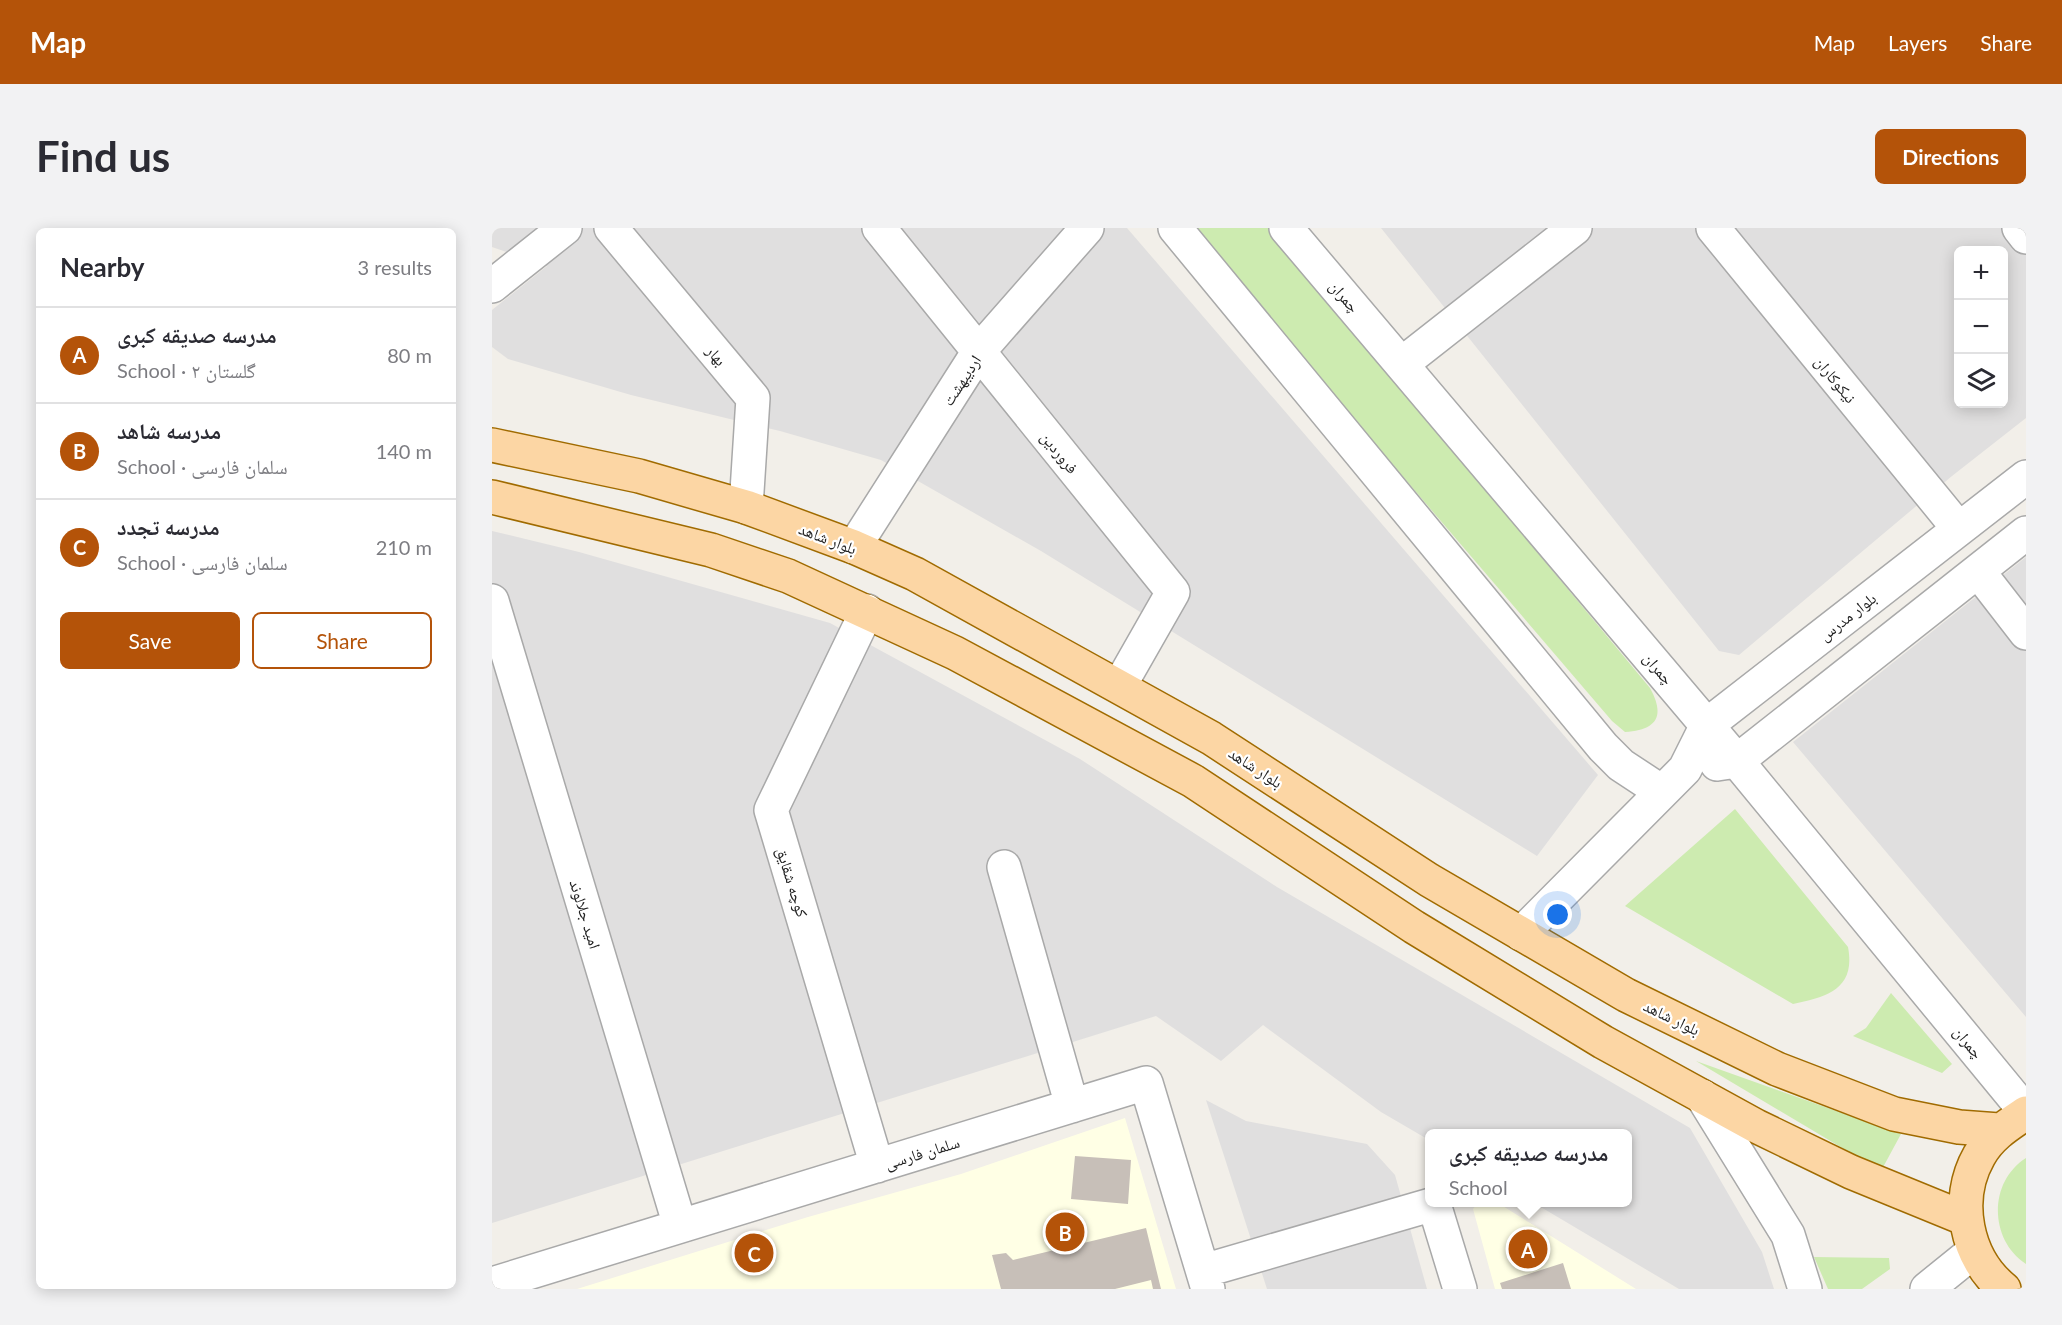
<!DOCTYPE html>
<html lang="en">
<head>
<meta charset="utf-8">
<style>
	body { margin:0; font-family:Lato,"Noto Naskh Arabic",sans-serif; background:#f2f2f3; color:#2b2b33 }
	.controls { position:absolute; right:18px; top:18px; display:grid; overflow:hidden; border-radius:9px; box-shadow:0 3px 15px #0003 }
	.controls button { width:54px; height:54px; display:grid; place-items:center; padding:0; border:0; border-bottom:2px solid #e1e1e2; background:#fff; color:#2b2b33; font:30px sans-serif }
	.you { position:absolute; left:1066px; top:687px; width:21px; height:21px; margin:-15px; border:4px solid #fff; border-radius:50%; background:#1a73e8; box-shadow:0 0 0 9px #1a73e833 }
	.badge { display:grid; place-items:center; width:39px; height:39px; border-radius:50%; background:#b45309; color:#fff; font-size:20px; font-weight:700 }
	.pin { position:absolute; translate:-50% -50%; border:3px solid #fff; box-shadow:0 2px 6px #0006 }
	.popup { position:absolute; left:933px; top:901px; width:207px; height:78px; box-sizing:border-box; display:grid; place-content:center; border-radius:9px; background:#fff; filter:drop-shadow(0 2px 4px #0005); font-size:20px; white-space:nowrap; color:#7c7c81 }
	.popup b { font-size:22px; color:#2b2b33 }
	.popup::after { content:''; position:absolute; left:50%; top:100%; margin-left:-12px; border:12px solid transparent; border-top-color:#fff }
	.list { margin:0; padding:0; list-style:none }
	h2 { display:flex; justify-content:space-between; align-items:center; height:78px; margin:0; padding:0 24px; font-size:26px }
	h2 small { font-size:20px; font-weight:400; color:#7c7c81 }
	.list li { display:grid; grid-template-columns:39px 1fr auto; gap:18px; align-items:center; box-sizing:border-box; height:96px; padding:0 24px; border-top:2px solid #e1e1e2 }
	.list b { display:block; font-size:22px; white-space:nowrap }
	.list p { margin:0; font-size:20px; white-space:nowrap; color:#7c7c81 }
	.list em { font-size:20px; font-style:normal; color:#7c7c81 }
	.actions { display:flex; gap:12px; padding:18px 24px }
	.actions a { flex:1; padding:14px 0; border:2px solid #b45309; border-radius:9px; text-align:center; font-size:21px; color:#b45309 }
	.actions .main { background:#b45309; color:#fff }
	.icon { flex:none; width:33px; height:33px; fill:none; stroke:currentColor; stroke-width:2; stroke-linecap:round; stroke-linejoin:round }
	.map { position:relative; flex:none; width:1534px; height:1061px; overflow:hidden; border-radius:9px }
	header { display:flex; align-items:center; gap:36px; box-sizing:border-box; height:84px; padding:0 30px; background:#b45309; color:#fff }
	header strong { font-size:28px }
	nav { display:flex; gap:33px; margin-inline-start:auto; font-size:21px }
	.intro { display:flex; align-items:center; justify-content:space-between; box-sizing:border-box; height:144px; padding:0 36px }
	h1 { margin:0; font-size:42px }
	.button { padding:15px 27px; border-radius:9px; background:#b45309; color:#fff; font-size:21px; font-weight:700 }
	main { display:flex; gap:36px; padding:0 36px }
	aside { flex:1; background:#fff; border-radius:9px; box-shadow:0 3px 15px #0003 }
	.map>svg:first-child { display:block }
	.residential { fill:#e0dfdf; fill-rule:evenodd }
	.education { fill:#ffffe5 }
	.grass { fill:#cdebb0 }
	.building { fill:#c7bfb8 }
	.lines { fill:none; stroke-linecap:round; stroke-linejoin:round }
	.minor-casing { stroke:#a9a9a9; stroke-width:36 }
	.major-casing { stroke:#a06b00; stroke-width:36 }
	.minor { stroke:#fff; stroke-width:33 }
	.major { stroke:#fcd6a4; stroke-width:33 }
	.labels { text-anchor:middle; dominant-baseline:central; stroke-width:4.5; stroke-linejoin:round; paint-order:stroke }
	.street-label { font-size:16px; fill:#222; stroke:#fff }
</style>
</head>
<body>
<header>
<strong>Map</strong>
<nav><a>Map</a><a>Layers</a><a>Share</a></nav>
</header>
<div class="intro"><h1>Find us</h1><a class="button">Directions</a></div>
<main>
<aside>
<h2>Nearby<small>3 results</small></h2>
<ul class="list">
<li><span class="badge">A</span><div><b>مدرسه صدیقه کبری</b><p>School · گلستان ۲</p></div><em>80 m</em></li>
<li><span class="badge">B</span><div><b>مدرسه شاهد</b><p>School · سلمان فارسی</p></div><em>140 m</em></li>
<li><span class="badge">C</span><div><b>مدرسه تجدد</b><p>School · سلمان فارسی</p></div><em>210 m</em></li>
</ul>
<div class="actions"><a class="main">Save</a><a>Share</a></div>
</aside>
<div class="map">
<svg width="1534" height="1061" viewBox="0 0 1534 1061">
	<rect width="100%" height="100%" fill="#f2efe9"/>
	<path class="residential" d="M0,0H635L1106,547L1045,628L549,323L389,232L288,203L139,167L16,131L0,119V82L55,38L0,19Z
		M889,0H1534V190L1460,248L1247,427L1227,423ZM1466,22H1512V176H1466Z
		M0,303L87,324L338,395L588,531L785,659L1198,900L1270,1024L1282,1061H1187L1042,975L1135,974V906H937V912L889,884L771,797L729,833L664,788L0,995Z
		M1534,329V789L1301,514Z
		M714,872L754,893L875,916L903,947L935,1061H775Z"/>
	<path class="education" d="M633,890L684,1061H85L316,989L469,946Z
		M986,975H1006L1144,1061H1003L981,981Z"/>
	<path class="grass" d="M698,0H776L1158,460C1174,489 1164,502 1133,504L1120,493Z
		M1243,581L1356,719C1364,761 1335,769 1301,776L1133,678Z
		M1399,765L1460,836L1450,845L1361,808L1374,800Z
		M1204,833L1409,906L1389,943Z
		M1534,930V1036C1497,1012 1496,954 1534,930Z
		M1322,1029L1397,1030L1398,1041L1370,1061H1336Z"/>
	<path class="building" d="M583,928L639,932L636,976L579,971Z
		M654,1000L669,1061H661L659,1052L623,1061H509L500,1027L514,1025L521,1032Z
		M1071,1035L1079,1061H1010L1008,1055Z"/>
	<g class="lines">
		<defs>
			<path id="minor" d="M119,0L261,170L254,279
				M387,0L681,364L628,457
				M683,0L1111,519L1129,537L1170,564
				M794,0L1245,533L1534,884
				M1221,0L1467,301
				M1527,0L1534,9
				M0,58L73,0
				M911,135L1083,0
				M362,319L487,123L595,0
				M1486,343L1534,405
				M0,373L188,998
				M375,383L279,582L385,938
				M1225,536L1245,533L1534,305
				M512,639L580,878
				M1029,706L1193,541L1215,497L1534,249
				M1210,868L1296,1007L1313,1061
				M711,1043L942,976L968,1061
				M0,1056L654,855L716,1061
				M1435,1061L1482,1023"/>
			<path id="major" d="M0,217L147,248L254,279L362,319L423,346L719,510L937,652L1134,767L1285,841L1402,886L1467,899L1507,902
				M0,269L219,322L296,348L463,425L701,553L922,699L1111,814L1264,898L1359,944L1474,991
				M1512,1061C1474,1030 1462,972 1487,928C1498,908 1516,897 1534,885"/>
		</defs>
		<use href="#minor" class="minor-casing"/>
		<use href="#major" class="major-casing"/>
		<use href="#minor" class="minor"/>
		<use href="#major" class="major"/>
	</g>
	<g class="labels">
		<g class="street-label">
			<text transform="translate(853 68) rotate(49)">چمران</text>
			<text transform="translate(225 127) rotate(50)">بهار</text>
			<text transform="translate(1344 151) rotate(51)">نیکوکاران</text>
			<text transform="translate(469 152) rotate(-57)">اردیبهشت</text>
			<text transform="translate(568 224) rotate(51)">فروردین</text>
			<text transform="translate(336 310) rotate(21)">بلوار شاهد</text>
			<text transform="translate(1355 388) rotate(-38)">بلوار مدرس</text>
			<text transform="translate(1167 440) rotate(50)">چمران</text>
			<text transform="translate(764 539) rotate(33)">بلوار شاهد</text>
			<text transform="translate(301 654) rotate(73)">کوچه شقایق</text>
			<text transform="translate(94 686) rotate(73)">امید جلالوند</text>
			<text transform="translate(1180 789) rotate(26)">بلوار شاهد</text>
			<text transform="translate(1477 814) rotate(51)">چمران</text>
			<text transform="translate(430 924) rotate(-17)">سلمان فارسی</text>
		</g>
	</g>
</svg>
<div class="controls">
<button>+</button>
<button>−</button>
<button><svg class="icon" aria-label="layers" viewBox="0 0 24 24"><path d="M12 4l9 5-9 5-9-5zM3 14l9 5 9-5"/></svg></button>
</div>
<div class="you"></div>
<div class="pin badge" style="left:1036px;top:1021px">A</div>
<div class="popup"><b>مدرسه صدیقه کبری</b>School</div>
<div class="pin badge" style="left:573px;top:1004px">B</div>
<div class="pin badge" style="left:262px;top:1025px">C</div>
</div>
</main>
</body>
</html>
